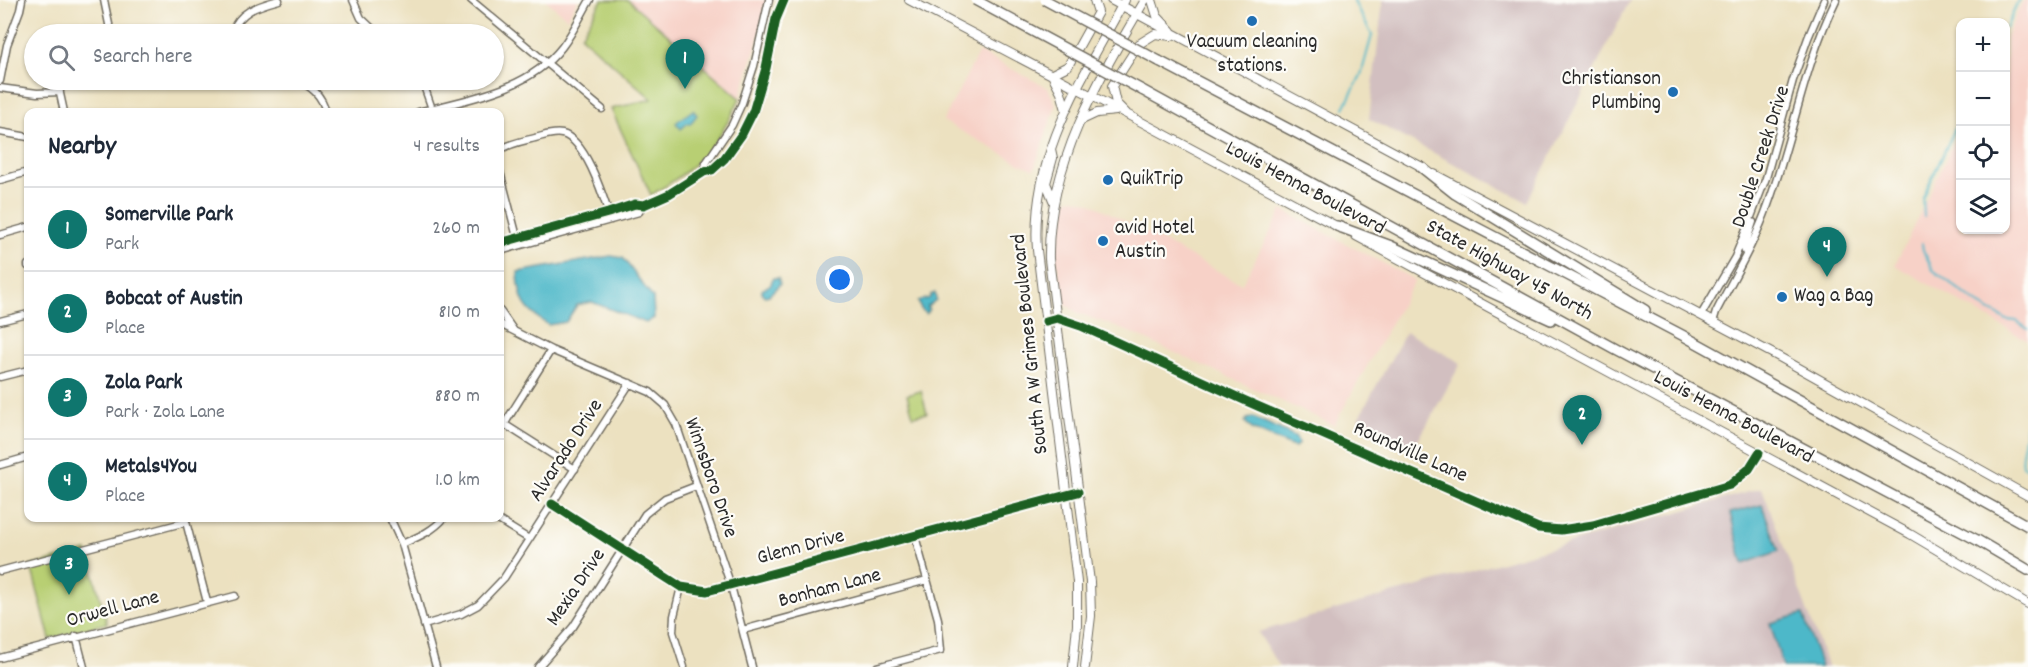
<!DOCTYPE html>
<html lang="en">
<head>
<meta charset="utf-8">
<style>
	body { margin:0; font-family:Dekko,sans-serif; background:#f6f6f7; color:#1f2937 }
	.controls { position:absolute; right:18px; top:18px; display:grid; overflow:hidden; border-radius:12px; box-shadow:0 2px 4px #0004 }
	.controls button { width:54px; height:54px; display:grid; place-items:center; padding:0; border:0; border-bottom:2px solid #e0e1e3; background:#fff; color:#1f2937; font:30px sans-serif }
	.you { position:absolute; left:840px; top:280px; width:21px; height:21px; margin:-15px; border:4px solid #fff; border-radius:50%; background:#1a73e8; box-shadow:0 0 0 9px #1a73e833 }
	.badge { display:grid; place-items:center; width:39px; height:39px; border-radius:50%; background:#0f766e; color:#fff; font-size:20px; font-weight:700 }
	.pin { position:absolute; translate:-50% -50px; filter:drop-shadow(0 2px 3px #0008) }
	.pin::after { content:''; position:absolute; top:32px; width:21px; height:18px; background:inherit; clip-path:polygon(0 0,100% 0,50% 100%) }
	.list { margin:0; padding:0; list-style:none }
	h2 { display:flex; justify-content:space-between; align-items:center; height:78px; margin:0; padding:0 24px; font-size:26px }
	h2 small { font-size:20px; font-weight:400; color:#747a83 }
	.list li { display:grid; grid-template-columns:39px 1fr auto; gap:18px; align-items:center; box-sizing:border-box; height:84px; padding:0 24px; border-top:2px solid #e0e1e3 }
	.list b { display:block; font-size:22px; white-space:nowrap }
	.list p { margin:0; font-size:20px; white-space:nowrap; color:#747a83 }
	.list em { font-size:20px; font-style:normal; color:#747a83 }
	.icon { flex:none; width:33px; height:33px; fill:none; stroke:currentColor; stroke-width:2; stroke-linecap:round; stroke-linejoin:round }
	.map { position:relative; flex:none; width:2028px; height:667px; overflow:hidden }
	.search { position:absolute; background:#fff; box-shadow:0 2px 4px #0004; left:24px; top:24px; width:480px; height:66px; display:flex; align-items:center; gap:15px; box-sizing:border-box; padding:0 21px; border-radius:33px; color:#747a83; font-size:22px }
	.panel { position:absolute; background:#fff; box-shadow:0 2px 4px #0004; left:24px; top:108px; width:480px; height:414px; border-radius:12px }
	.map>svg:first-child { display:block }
	.built { fill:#f7d1c7 }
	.industrial { fill:#d2bfc0 }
	.green { fill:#b8cf73; stroke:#727d4f; stroke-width:1.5 }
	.water { fill:#4db8c9; stroke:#3c727a; stroke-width:1.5 }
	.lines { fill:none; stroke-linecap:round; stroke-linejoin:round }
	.stream { stroke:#4db8c9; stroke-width:2 }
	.minor-casing { stroke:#6f6b5f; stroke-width:9 }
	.major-casing { stroke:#6f6b5f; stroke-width:10 }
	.highway-casing { stroke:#6f6b5f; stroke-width:12 }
	.minor { stroke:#fff; stroke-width:6 }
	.major { stroke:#fff; stroke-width:8 }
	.highway { stroke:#fff; stroke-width:9 }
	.highway-bridge-casing { stroke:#6f6b5f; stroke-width:12; stroke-linecap:butt }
	.highway-bridge { stroke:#fff; stroke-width:9 }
	.cycleway-casing { stroke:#fdfcf7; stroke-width:13 }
	.cycleway { stroke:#1b5e20; stroke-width:9 }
	.poi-dot { fill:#1f6fb2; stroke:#fdfcf7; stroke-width:2 }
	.labels { text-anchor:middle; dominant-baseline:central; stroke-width:4.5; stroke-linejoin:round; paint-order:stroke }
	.poi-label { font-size:21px; fill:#2b2b2b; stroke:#fdfcf7; text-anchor:start }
	.street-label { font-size:21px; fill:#2b2b2b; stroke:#fdfcf7 }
</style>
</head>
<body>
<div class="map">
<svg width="2028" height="667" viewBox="0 0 2028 667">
	<rect width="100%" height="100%" fill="#fdfcf7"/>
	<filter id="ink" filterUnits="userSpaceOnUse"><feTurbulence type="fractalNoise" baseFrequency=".0167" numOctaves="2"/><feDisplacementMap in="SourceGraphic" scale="12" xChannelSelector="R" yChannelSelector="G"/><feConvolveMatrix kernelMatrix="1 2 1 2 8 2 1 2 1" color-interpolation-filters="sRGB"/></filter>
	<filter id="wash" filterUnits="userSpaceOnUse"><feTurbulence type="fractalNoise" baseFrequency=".008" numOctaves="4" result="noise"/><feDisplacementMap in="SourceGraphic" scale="24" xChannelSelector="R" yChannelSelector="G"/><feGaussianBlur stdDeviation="1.35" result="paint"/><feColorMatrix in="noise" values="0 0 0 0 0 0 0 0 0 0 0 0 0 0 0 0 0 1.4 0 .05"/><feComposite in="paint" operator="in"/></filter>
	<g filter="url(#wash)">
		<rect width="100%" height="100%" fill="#ece1c0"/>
		<path class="built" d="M546,0H578L567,18Z
			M628,0H770L740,98L717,80Z
			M2023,0H2028V341L1895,265L1960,130V230H2006V37Z
			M979,52L1048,88L1056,105L1034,169L1021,164L943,121Z
			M1075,198L1093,204L1242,284L1282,210L1415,280L1334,425L1127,331L1078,313L1063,303L1055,251L1065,200Z"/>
		<path class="industrial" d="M1383,0H1630L1527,202L1369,119Z
			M1406,332L1461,363L1413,450L1358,419Z
			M1762,488L1828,667H1279L1258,632Z"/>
		<path class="green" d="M602,0H628L740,98C718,146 696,169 651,195L611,109L652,99L581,36Z
			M921,391L927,413L913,416L907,395Z
			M87,551L107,623L50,639L31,566Z"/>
		<path class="water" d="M693,110L697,115L690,124L688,123L681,129L676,123L678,121Z
			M611,256L623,258L653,298L654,318L646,323L592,302L577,305L566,322L548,325C524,309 519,301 518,272Z
			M773,278H778L780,284L769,295L765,296L762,294V290L771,284Z
			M935,293L936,300L927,307L929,310L926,314L921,309L918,301L930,298V295Z
			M1253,417L1295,436L1299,443L1295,447L1291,446L1252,429L1245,422L1247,419Z
			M1762,505L1779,551L1743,564L1730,513Z
			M1803,614L1821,667H1783L1770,623Z"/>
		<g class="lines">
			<path class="stream" d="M2006,28L2019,0
				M1344,108L1361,75L1372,35L1353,0
				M1924,217L1923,198L1960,118
				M1922,244L1923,250L1933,270L1977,303L2007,320L2016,321L2028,329
				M2028,421L2022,454L2023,465L2028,468"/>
		</g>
	</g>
	<g filter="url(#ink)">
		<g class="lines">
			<defs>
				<path id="minor" d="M104,0L111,34
					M353,0L361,18L378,34
					M471,0L602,109
					M231,34C239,11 257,6 279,0
					M57,80L64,112
					M295,80C311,85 322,96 326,112
					M422,80L432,109
					M0,81L7,45L20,10L22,0
					M0,88L37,93L60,92
					M418,112C468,99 528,91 562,47C573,33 581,15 590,0
					M0,132L28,137
					M500,150C510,143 523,141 535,138C544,136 553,132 562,134C586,139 604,199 611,220
					M500,172L518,241
					M704,172L706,163L732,125L742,103L754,66L769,0
					M0,180L28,172
					M0,235L28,227
					M500,243L608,213L635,204L644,205L669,194L704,172L712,170L724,159L742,134L753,112L766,68L776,19L784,0
					M500,251L639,212L644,205
					M1746,254L1744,249L1753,222
					M28,265V266
					M500,311L514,331
					M1701,315L1735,257L1746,230L1766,178L1793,80L1808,38L1824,0
					M0,321L28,314
					M1046,321L1057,318L1081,326L1246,401L1538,528L1561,530L1593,525L1730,485L1749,469L1759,453
					M1713,322L1716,312C1734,277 1755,242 1768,205C1793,137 1804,65 1836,0
					M500,324L551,350L650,392L665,405L676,424L731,586L752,667
					M0,377L28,370
					M504,424L575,469
					M500,431L551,350
					M0,465L28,457
					M552,504L681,587L707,591L1078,492
					M185,518L207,602
					M390,518L402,544L436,667
					M495,518L529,539
					M402,544C418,537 433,531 444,518
					M0,571L186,522
					M681,587L674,616L673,632L684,667
					M424,625L461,614L478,605L504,578L630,383
					M743,630L927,580
					M76,636L84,667
					M0,658L235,596
					M538,667L573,627L645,514L665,498L696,486
					M877,667L941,650L938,619L915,536"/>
				<path id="major" d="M909,0C1053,75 1197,151 1340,228
					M1111,0L1424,168
					M1152,0L1157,16L1171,31
					M1052,74L1068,66L1098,12L1094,0
					M1052,75L1061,92L1066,110
					M1126,113L1116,103L1112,86L1139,44L1155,34L1171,36
					M1082,120L1097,113L1116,111
					M1051,149L1053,158L1046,183L1053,200
					M1434,174L1781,358L2028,496
					M1356,236L1910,534L2028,604
					M1073,667L1077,625V582L1037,250C1030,156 1082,79 1125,0
					M1085,667L1091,616L1090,582L1049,259C1047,166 1099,78 1145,0"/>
				<path id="highway" d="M1159,61L1682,335L2028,526
					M1142,90L1615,349L1977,540L2028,570
					M1421,167L1455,194L1645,310
					M1337,226L1391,246L1551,320"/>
			</defs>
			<use href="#minor" class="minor-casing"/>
			<use href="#major" class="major-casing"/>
			<use href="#highway" class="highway-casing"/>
			<use href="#minor" class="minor"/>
			<use href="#major" class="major"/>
			<use href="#highway" class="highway"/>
			<defs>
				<path id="highway-bridge" d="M975,0L1142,90
					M1045,0L1159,61"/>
			</defs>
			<use href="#highway-bridge" class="highway-bridge-casing"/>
			<use href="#highway-bridge" class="highway-bridge"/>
			<defs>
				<path id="cycleway" d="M500,243L608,213L635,204L644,205L669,194L704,172L712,170L724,159L742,134L753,112L766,68L776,19L784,0
					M1046,321L1057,318L1081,326L1246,401L1538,528L1561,530L1593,525L1730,485L1749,469L1759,453
					M552,504L681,587L707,591L1078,492"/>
			</defs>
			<use href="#cycleway" class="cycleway-casing"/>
			<use href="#cycleway" class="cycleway"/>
		</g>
	</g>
	<g class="poi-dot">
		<circle cx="1252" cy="21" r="6"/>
		<circle cx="1673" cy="92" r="6"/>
		<circle cx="1108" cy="180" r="6"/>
		<circle cx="1103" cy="241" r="6"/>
		<circle cx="1782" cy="297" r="6"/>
	</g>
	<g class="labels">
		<g class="poi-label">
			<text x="1252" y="43" text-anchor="middle">Vacuum cleaning<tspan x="1252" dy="24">stations.</tspan></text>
			<text x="1661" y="80" text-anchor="end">Christianson<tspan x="1661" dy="24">Plumbing</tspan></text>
			<text x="1120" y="180">QuikTrip</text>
			<text x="1115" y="229">avid Hotel<tspan x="1115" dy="24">Austin</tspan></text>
			<text x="1794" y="297">Wag a Bag</text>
		</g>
		<g class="street-label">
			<text transform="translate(1762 157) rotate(-72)">Double Creek Drive</text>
			<text transform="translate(1305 189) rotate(28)">Louis Henna Boulevard</text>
			<text transform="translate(1509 271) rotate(29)">State Highway 45 North</text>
			<text transform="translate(1031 344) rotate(-96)">South A W Grimes Boulevard</text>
			<text transform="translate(1733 418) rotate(28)">Louis Henna Boulevard</text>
			<text transform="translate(567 451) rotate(-57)">Alvarado Drive</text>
			<text transform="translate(1410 453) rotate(24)">Roundville Lane</text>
			<text transform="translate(710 478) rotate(71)">Winnsboro Drive</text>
			<text transform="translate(801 548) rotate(-15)">Glenn Drive</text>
			<text transform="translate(577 588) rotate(-56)">Mexia Drive</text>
			<text transform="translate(830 589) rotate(-15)">Bonham Lane</text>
			<text transform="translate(113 610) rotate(-15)">Orwell Lane</text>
		</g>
	</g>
</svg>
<div class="controls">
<button>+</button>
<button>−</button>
<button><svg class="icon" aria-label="locate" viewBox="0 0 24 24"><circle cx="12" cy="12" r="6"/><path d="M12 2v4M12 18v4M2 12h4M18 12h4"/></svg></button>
<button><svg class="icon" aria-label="layers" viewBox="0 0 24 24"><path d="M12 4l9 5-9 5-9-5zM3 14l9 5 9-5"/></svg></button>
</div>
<div class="you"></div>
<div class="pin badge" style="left:685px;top:89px">1</div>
<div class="pin badge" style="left:1582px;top:445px">2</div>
<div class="pin badge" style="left:69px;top:595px">3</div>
<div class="pin badge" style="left:1827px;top:277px">4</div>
<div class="search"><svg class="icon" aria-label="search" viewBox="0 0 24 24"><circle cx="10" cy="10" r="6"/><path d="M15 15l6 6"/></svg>Search here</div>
<section class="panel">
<h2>Nearby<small>4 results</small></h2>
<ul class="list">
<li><span class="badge">1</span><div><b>Somerville Park</b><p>Park</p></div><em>260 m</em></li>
<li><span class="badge">2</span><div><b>Bobcat of Austin</b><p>Place</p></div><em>810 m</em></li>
<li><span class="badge">3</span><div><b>Zola Park</b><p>Park · Zola Lane</p></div><em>880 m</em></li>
<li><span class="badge">4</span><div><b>Metals4You</b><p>Place</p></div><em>1.0 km</em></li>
</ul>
</section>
</div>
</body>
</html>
